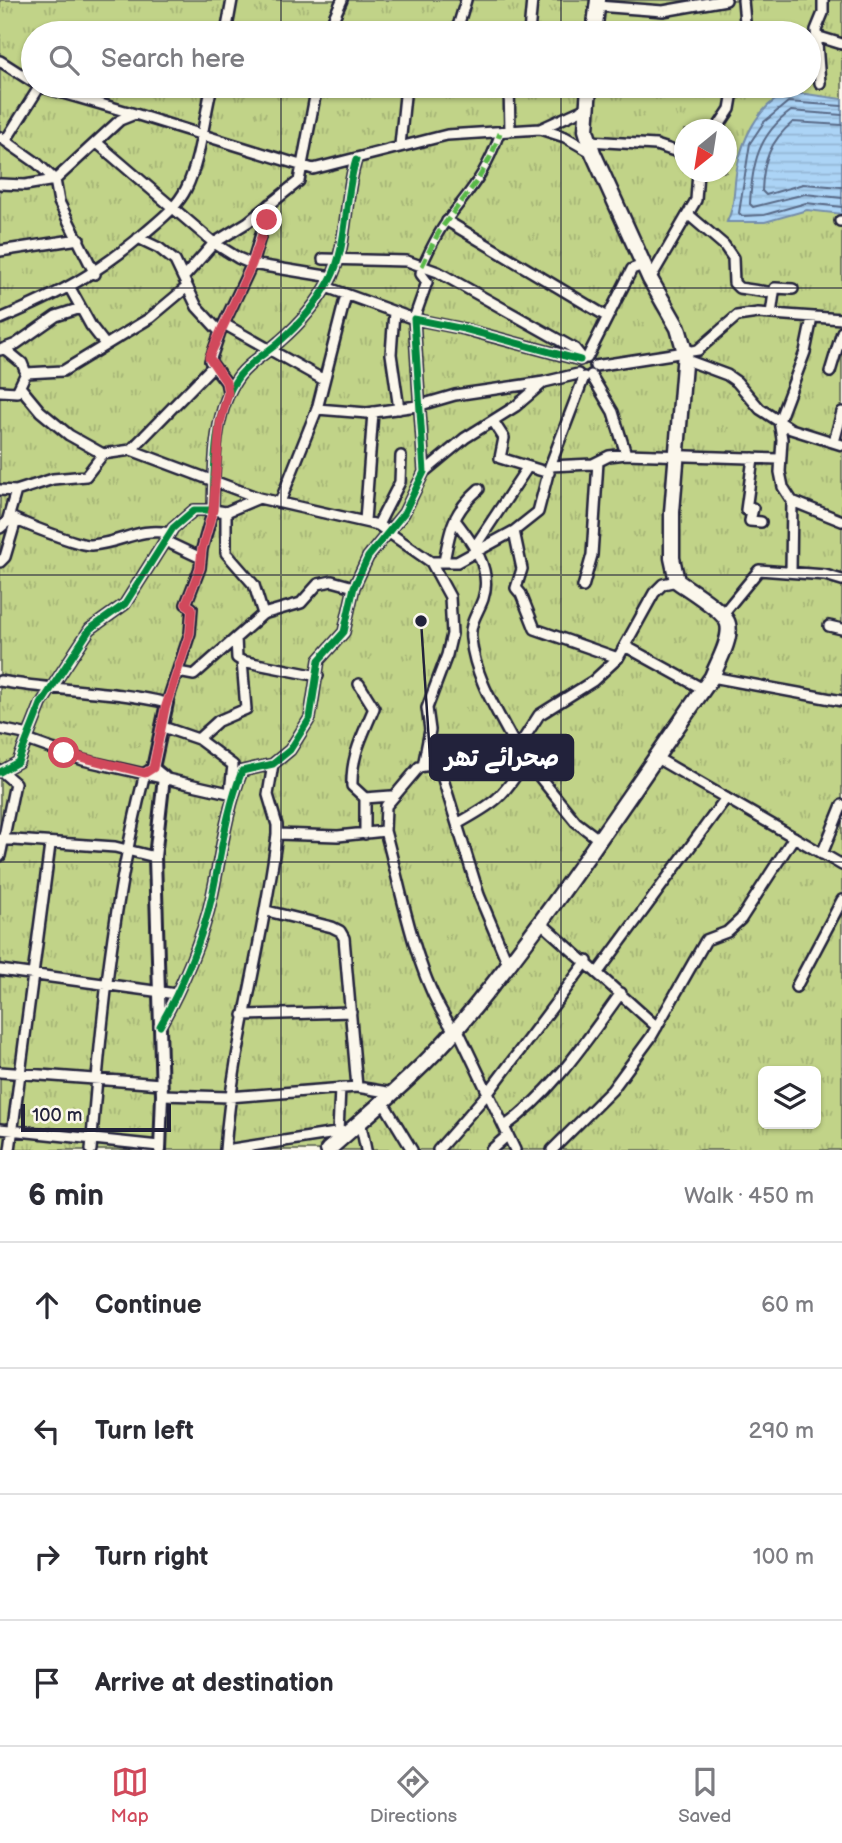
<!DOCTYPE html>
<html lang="en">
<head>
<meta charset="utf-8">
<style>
	body { margin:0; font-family:"Balsamiq Sans","Playpen Sans Arabic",sans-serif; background:#f2f2f3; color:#2b2b33 }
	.controls { position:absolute; right:21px; bottom:21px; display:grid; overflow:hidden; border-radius:10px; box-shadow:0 2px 5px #0004 }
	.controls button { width:63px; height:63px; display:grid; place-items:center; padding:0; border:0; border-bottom:2px solid #e1e1e2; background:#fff; color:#2b2b33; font:35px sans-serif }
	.compass { position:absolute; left:674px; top:119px; width:63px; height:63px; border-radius:50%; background:#fff; box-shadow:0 2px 5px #0004; rotate:210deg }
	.scale { position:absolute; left:21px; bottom:18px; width:150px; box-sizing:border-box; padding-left:7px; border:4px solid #22223b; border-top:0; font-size:19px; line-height:24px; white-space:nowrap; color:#22223b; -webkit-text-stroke:5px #fbf7ec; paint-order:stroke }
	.stop { position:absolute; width:21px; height:21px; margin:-16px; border:5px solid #d1495b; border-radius:50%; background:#fff }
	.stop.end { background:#d1495b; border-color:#fff; box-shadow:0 2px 7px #0008 }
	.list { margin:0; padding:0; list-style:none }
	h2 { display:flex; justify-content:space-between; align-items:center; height:91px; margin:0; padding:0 28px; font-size:30px }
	h2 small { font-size:23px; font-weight:400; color:#7c7c81 }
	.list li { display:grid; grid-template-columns:46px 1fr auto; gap:21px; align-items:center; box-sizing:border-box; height:126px; padding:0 28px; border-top:2px solid #e1e1e2 }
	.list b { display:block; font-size:26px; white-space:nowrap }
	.list em { font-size:23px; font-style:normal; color:#7c7c81 }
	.icon { flex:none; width:38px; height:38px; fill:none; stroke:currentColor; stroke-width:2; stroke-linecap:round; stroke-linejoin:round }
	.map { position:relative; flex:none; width:842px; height:1150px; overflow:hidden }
	.search { position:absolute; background:#fff; box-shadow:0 2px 5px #0004; left:21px; right:21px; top:21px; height:77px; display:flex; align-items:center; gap:18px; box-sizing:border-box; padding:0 24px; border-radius:38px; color:#7c7c81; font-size:26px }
	.sheet { height:595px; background:#fff }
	nav { display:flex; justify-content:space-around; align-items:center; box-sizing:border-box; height:98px; border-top:2px solid #e1e1e2; background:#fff; font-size:19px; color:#7c7c81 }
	nav a { display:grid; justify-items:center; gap:4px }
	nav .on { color:#d1495b }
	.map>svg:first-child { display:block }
	.grass { fill:url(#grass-tufts); stroke:#727a62; stroke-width:2; fill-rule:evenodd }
	.water { fill:url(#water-rules); stroke:#758dab; stroke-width:2 }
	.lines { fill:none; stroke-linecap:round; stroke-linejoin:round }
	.shore { stroke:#596986; stroke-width:2 }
	.pedestrian-casing { stroke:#22223b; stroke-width:12 }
	.minor-casing { stroke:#22223b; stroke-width:14 }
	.tertiary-casing { stroke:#22223b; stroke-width:16 }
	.primary-casing { stroke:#22223b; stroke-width:19 }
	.pedestrian { stroke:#fbf7ec; stroke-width:7 }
	.minor { stroke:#fbf7ec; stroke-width:9 }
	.tertiary { stroke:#fbf7ec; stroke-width:10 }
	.primary { stroke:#fbf7ec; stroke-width:14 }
	.quiet { stroke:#58b947; stroke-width:5; stroke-dasharray:10 5; stroke-linecap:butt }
	.cycleway-casing { stroke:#fbf7ec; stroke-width:11 }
	.cycleway { stroke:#00873e; stroke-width:7 }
	.route { stroke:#d1495b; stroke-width:9 }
	.grid { fill:none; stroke:#22223b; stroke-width:2; stroke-opacity:0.55 }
	.leader { fill:none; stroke:#22223b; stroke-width:2.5 }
	.callout-dot { fill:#22223b; stroke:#fbf7ec; stroke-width:2.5 }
	.callout { fill:#22223b; stroke:#22223b; stroke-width:2.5 }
	.callout-label { font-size:24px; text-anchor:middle; font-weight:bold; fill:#fff }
</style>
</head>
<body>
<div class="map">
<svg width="842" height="1150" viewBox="0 0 842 1150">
	<defs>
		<pattern id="grass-tufts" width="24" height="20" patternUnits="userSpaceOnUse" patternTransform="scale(1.75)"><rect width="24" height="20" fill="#c1d388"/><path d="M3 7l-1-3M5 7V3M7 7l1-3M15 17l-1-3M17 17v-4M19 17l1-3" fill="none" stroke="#a6b576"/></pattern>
		<pattern id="water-rules" width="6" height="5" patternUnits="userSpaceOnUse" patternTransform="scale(1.75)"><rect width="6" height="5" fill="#acd4f6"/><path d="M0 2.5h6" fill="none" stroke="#94b6d4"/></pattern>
	</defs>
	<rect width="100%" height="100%" fill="#fbf7ec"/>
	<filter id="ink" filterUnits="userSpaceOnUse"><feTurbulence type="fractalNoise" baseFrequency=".0143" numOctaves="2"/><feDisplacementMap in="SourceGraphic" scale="14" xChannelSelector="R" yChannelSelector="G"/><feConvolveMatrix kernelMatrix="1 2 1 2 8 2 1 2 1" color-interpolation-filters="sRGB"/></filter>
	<g filter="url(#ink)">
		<path class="grass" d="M0,0H842V1150H0ZM33,33H809V86H33ZM684,130H726V172H684ZM763,1071H816V1124H763Z"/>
		<path class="water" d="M806,94L842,99V214L807,210L765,222H727C736,203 733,188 737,168C742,141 757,107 784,95C789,93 800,94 806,94Z"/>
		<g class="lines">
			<path class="shore" d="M842,106L788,102L764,122L750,143L739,213L742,216L764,215L806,203L842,207
				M842,115L791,111C758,135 752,164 750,204L753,207L805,194L842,198
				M842,125L793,122C770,141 763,161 762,191L766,195L803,184L842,187"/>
			<defs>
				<path id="pedestrian" d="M422,266C429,252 436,235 446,222C472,187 484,177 500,133"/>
				<path id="minor" d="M743,0L746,33
					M597,6L663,11L726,0
					M226,33L232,0
					M327,33L342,0
					M456,33L466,0
					M529,33L532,0
					M816,36L842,44
					M0,61L33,82
					M820,83L816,30L823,13V0
					M39,86L135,114
					M509,86L510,131
					M540,129L565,137L593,153
					M716,130L730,109L734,86
					M0,137L37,163L55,180L59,202L95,274
					M6,140L40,86
					M589,141L656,145L684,154
					M96,142L214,243L238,258L252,264L332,277
					M400,145L406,86
					M0,184L25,185L55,180L120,120L135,114L313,169L447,135L540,129L586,108
					M689,215L724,245L733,258L734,283L739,288L774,293L775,288L793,289
					M447,221L606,316
					M840,221H842
					M138,238L159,248L175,261L197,307L220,332L210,361L226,382L228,392
					M0,251L79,239
					M323,259L407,261L438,272L575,349L583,359
					M184,277L214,243L248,222L299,181L317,86
					M650,279L696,200L698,172
					M326,287L414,319L427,282L421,274L422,266
					M70,288L91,326L105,344
					M394,312L391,354L399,409
					M771,314L774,293
					M812,318L805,352L779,421L782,439L780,472L783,487L792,501L842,521
					M0,319C59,294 97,274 146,232C161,219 177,207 186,189C200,161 204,118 212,86
					M224,324L324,380
					M220,332L252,264L270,204
					M0,350L16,344L56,316L81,308
					M587,358L632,269L643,265
					M684,359L727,375L737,382L760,409L791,429L842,445
					M595,366L698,350L737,316L758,313L842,319
					M830,372L842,332
					M26,373L63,371L150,318L187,287
					M591,375L613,412L626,454
					M21,388L40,411L69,435L103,454L131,450L259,498L378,525L431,562L450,597L452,634L447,655L427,708L430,730L423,766
					M0,391L17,392L26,373L22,363L5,349
					M317,409L367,413L417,406L455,395L544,382
					M493,421L504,438L500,458L549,473
					M834,442L842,412
					M131,450L213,366
					M753,458L746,510L753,508L750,521L761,522
					M550,466L593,464L609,456L626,454L779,459
					M424,472L465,438L516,406L544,382L578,374
					M0,490L16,491
					M280,502L317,409L346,295
					M226,512V553L254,585L263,614
					M9,516C21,523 80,546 91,545C122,543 138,527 170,533
					M365,521L373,412
					M378,525L400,482L401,456
					M0,528L7,522L16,491L53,479L86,476L103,454
					M514,531L522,569L516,588L521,594L535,629L618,658
					M165,541L201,558
					M474,548L527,468
					M0,562L5,557L16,520
					M431,562H457L514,531L538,512L550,466L584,377
					M444,562C450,528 453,512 479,489
					M791,571L792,501
					M583,587L592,555L598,462
					M722,615L759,570L825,575L842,580
					M829,626L842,629
					M625,646L703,689
					M242,661L318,676
					M178,672L194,675L263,614L301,603L318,584L332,581L354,587
					M712,677L842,701
					M0,681C55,691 113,690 167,703L190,633L192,608L186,604L200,568L202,549L213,510L226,512L259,498
					M359,684L374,708C363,735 351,755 352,786L365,798L391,796
					M163,727L198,739L233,765L230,792
					M0,729L29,735
					M198,739L218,721L246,709L242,661L237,658L236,638
					M27,740L83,760L233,794
					M655,757L842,865
					M438,763L479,895L508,964
					M0,770L15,783L0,856
					M0,772L18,762L41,704L90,629L125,604L173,528L194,510H213C214,468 213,410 239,376C251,361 267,353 280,341C301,323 317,304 330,280C348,247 344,197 356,160
					M457,824C495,803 503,798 526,760
					M277,834L338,836L385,831
					M365,834V798
					M597,838L576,822L517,749L539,715L593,681L618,658L654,593L663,584L677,581
					M0,839L115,847L155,857
					M822,854L842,805
					M267,911L332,927L340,931L344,938L357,1087
					M539,921L657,1027
					M0,970L176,994
					M599,971L726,798
					M796,987L842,900
					M243,1015L351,1012
					M160,1026C181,989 203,938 212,896C221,854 226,812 242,771L273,764L290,750L310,718L319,660L344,632L354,587L368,557L404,513L424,472L414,319L464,329L580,360
					M457,1028L515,1150
					M454,1031C415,977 403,895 385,831L386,806L419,767L517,749C499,714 475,679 471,639C469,623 478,613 483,599C493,569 472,542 455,520
					M0,1072L161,1084
					M162,1095L229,1097L357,1087L393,1093
					M383,1102L412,1150
					M360,1121L366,1150
					M504,1127C553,1092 586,1041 621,993
					M0,1129L159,1146
					M338,1132L340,1088
					M10,1150L50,845
					M91,1150C101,1022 113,898 145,773L153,768
					M225,1150C233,1043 264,941 277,834V825L268,795L273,764
					M226,1150L349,1131
					M438,1150L488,1093L587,961
					M491,1150L508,1135
					M552,1150L612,1090L651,1037L706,940L727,932L741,919L794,837"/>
				<path id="tertiary" d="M160,1150L162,1095L155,857L164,777L153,768L167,703"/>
				<path id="primary" d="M594,33L598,0
					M328,1150C373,1110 420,1072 459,1026C551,917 629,794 712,677C717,664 732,639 728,624C725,611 688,589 677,581L672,558V512L685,352L678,328L650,279L593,153L586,130L589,86"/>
			</defs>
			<use href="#pedestrian" class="pedestrian-casing"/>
			<use href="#minor" class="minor-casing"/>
			<use href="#tertiary" class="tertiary-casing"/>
			<use href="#primary" class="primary-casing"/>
			<use href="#pedestrian" class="pedestrian"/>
			<use href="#minor" class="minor"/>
			<use href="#tertiary" class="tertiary"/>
			<use href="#primary" class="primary"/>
			<path class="quiet" d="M422,266C429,252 436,235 446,222C472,187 484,177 500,133"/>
			<defs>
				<path id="cycleway" d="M0,772L18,762L41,704L90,629L125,604L173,528L194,510H213C214,468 213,410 239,376C251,361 267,353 280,341C301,323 317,304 330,280C348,247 344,197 356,160
					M160,1026C181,989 203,938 212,896C221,854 226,812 242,771L273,764L290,750L310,718L319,660L344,632L354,587L368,557L404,513L424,472L414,319L464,329L580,360"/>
			</defs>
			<use href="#cycleway" class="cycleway-casing"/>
			<use href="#cycleway" class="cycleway"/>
		</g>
	</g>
	<g class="lines" filter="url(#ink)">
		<path class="route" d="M64,753L145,773L153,768L165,709L190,633L192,608L186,604L200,568L202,549L213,510L220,423L228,393L226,382L209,357L252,264L267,220"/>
	</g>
	<path class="grid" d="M281,0V33M561,0V33M281,86V1150M561,86V1150M0,288H842M0,575H842M0,862H842"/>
	<path class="leader" d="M421 621L430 757"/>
	<circle class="callout-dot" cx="421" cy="621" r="7"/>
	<rect class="callout" x="430" y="735" width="143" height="45" rx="7"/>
	<g class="callout-label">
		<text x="502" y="766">صحرائے تھر</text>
	</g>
</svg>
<div class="controls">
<button><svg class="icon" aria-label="layers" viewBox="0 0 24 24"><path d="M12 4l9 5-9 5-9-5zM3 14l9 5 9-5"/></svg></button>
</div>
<svg class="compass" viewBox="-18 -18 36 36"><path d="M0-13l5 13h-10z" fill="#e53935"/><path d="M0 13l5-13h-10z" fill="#7c7c81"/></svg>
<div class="scale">100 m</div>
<div class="stop" style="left:64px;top:753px"></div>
<div class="stop end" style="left:267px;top:220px"></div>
<div class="search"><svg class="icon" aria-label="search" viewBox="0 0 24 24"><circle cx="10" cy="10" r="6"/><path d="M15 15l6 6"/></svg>Search here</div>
</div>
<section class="sheet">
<h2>6 min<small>Walk · 450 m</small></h2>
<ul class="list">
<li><svg class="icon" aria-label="ahead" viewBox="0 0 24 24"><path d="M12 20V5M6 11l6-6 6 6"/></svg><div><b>Continue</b></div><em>60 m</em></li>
<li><svg class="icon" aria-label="left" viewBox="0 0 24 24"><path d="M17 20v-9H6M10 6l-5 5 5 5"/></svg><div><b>Turn left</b></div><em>290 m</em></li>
<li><svg class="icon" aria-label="right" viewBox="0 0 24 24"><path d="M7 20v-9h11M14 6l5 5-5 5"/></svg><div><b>Turn right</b></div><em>100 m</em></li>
<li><svg class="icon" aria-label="arrive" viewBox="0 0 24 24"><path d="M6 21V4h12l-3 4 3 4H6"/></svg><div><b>Arrive at destination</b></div></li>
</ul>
</section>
<nav>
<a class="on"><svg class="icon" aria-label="map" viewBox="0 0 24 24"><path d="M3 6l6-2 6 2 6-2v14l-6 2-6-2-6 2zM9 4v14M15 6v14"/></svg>Map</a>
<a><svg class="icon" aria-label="directions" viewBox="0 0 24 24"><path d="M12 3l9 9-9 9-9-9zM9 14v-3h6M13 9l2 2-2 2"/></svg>Directions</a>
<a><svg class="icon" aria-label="saved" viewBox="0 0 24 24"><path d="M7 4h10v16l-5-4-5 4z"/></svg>Saved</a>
</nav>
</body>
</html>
